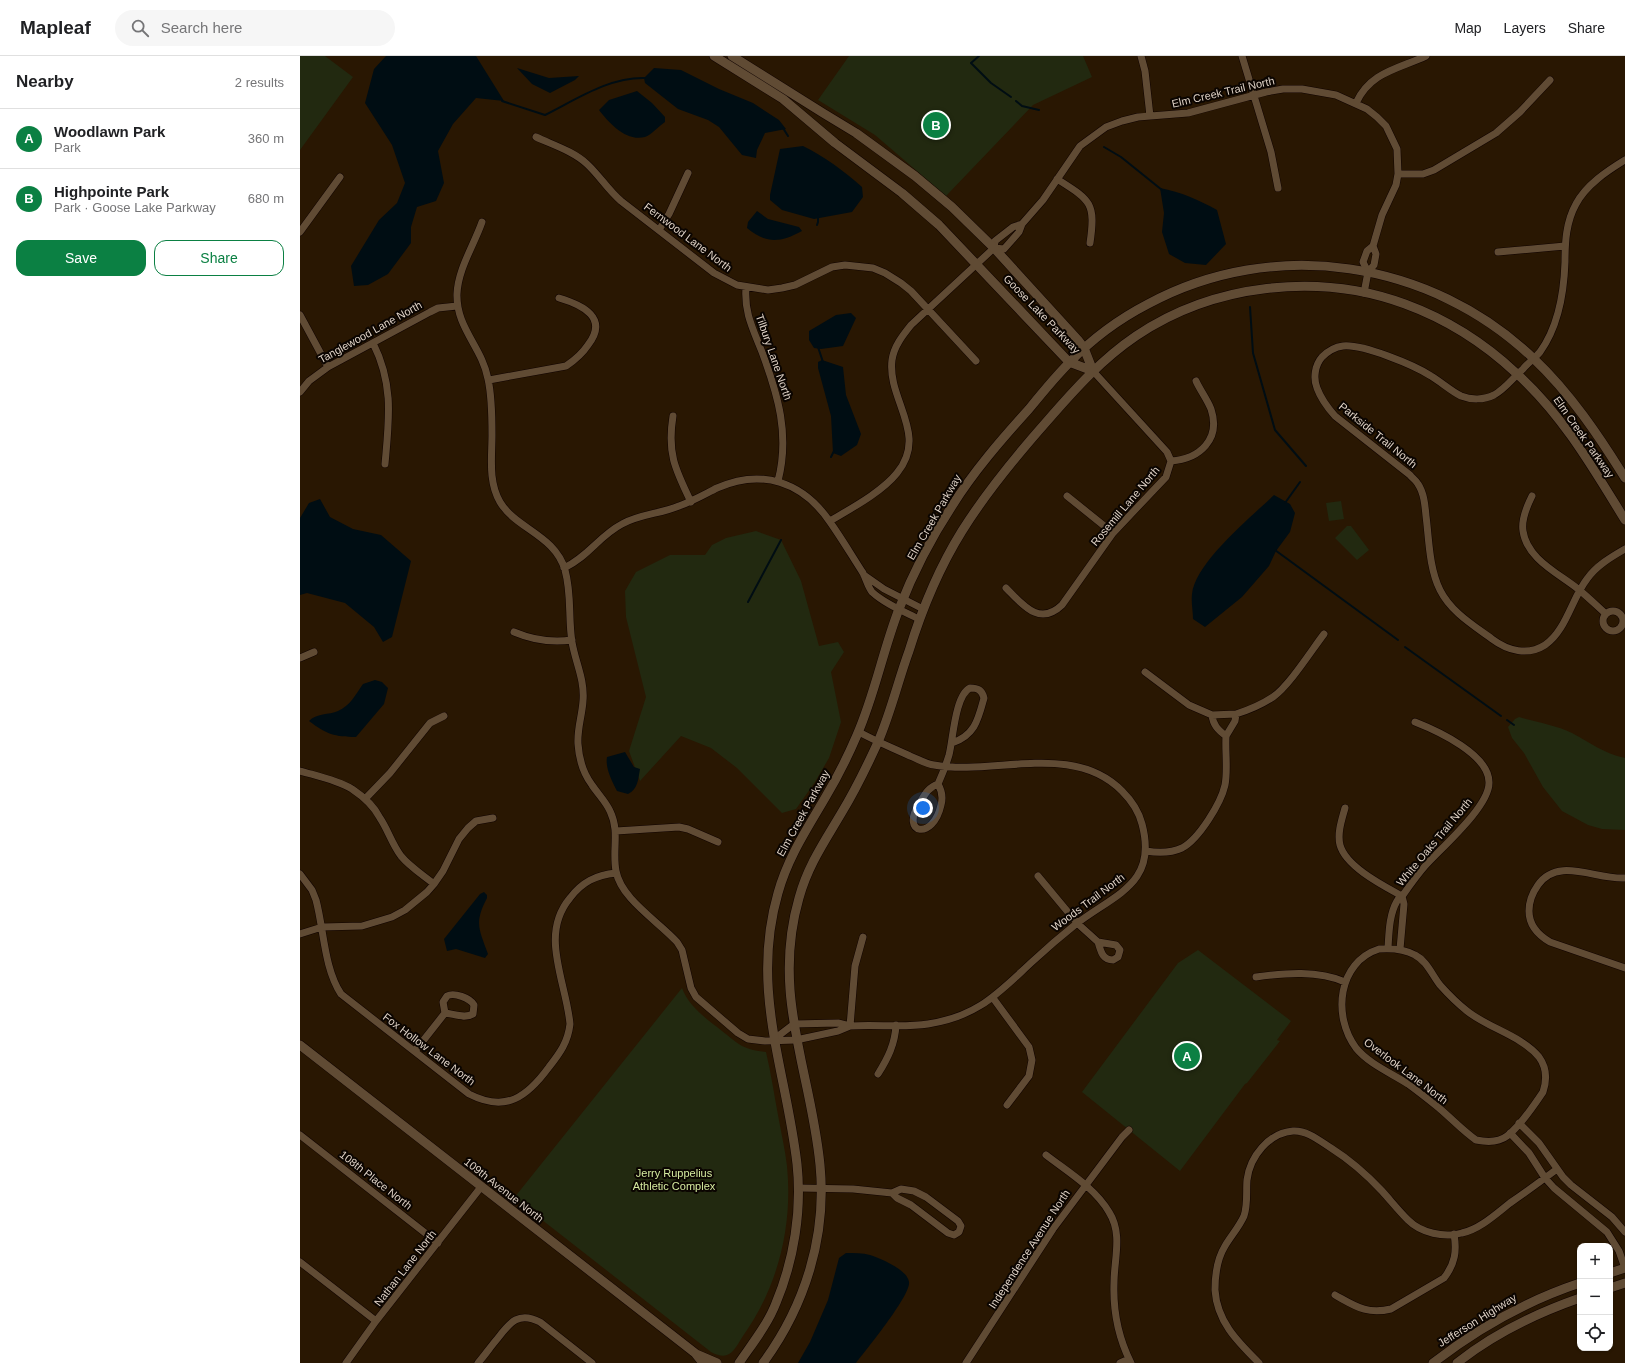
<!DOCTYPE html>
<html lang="en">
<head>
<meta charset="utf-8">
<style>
	body { margin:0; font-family:Helvetica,sans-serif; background:#f6f6f6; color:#202124 }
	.controls { position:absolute; right:12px; bottom:12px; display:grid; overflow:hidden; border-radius:8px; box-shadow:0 1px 3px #0004 }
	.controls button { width:36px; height:36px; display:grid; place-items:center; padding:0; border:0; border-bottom:1px solid #e0e0e0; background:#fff; color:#202124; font:20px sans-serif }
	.you { position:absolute; left:623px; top:752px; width:14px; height:14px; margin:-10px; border:3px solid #fff; border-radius:50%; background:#1a73e8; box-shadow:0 0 0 6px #1a73e833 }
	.badge { display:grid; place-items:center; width:26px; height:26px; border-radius:50%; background:#0b8043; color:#fff; font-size:13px; font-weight:700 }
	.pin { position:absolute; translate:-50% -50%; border:2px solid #fff; box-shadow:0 1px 4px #0006 }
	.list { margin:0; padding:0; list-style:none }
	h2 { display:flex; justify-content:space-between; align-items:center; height:52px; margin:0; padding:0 16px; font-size:17px }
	h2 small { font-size:13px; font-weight:400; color:#757577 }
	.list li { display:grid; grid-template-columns:26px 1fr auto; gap:12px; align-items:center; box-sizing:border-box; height:60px; padding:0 16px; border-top:1px solid #e0e0e0 }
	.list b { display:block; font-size:15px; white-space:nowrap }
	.list p { margin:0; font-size:13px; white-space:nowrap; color:#757577 }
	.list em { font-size:13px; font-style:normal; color:#757577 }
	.actions { display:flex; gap:8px; padding:12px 16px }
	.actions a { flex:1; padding:9px 0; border:1px solid #0b8043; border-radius:12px; text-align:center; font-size:14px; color:#0b8043 }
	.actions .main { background:#0b8043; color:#fff }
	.icon { flex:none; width:22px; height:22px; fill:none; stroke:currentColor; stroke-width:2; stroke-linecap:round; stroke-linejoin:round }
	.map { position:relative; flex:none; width:1325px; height:1307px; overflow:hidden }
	header { display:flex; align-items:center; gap:24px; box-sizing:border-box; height:56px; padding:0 20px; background:#fff; border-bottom:1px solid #e0e0e0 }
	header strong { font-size:19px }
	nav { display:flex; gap:22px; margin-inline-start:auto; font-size:14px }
	.search { width:280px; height:36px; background:#f6f6f6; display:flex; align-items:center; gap:10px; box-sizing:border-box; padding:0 14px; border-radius:22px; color:#757577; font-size:15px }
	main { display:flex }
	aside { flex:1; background:#fff }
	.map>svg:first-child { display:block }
	.green { fill:#222910 }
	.water { fill:#000d13 }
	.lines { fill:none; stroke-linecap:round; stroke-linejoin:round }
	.stream { stroke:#000d13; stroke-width:2 }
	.minor-casing { stroke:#100300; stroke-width:8 }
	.tertiary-casing { stroke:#100300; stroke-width:10 }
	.minor { stroke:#604b34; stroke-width:7 }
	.tertiary { stroke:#604b34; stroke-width:9 }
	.labels { text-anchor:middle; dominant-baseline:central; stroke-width:4; stroke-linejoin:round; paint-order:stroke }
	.street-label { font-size:11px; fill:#dfd2c6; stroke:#0b0501 }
	.park-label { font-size:11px; fill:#d6eba0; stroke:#0b0501 }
</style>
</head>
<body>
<header>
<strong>Mapleaf</strong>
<div class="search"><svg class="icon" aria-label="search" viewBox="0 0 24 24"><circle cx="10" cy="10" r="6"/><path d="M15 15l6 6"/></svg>Search here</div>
<nav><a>Map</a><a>Layers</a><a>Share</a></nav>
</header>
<main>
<aside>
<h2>Nearby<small>2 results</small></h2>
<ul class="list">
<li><span class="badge">A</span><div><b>Woodlawn Park</b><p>Park</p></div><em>360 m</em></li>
<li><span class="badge">B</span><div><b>Highpointe Park</b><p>Park · Goose Lake Parkway</p></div><em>680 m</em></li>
</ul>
<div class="actions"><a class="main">Save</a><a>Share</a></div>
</aside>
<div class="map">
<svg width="1325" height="1307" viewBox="0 0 1325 1307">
	<rect width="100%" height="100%" fill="#291702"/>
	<path class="green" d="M0,0H25L53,21L0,94Z
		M549,0H783L792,21L733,49L646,140L575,79L518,44Z
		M1041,445L1044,463L1029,465L1026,447Z
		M1047,470H1051L1069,494L1057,504L1035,482Z
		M456,475L481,484L501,525L519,590L538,586L544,596L531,616L541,666L529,702L515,726L496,753L482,757L437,712L411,692L381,680L340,725L329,695L346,641L326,561L325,535L336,516L370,499H405L412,489L426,482Z
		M1219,661C1236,666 1256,669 1272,677C1291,687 1303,697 1325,702V774L1302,773L1288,769L1262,755L1243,731L1224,697L1212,682L1208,671L1215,663Z
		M898,894L991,965L977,984L980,985L947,1027L945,1028L880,1115L782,1036L878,907Z
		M382,932C389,951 407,963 422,975C429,980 435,986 442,990C450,994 458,995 466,996C471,1017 474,1038 478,1059C481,1076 485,1093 487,1110C493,1170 478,1231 443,1280C434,1294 430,1306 411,1296L214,1142Z"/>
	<path class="water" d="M86,0H176L204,45L176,42L153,68L138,95L144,127L136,145L117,151L111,171V187L88,218L68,229L54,230L51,210L79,164L97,147L105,127L92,89L65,47L74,13Z
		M217,12L249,22L279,20L275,24L250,37L232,28Z
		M354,12L381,14L419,33L453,47L479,64L486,73L465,77L457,94L456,102L442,99L419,71L408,64L378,53L345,27L344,22Z
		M337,35L352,47L365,61V66C359,70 351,79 345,81C326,86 309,67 299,54L309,44Z
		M503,90C524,100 544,115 562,131L563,141L552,156L514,163L482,154L470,144V139L480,93Z
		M860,132C881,136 899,144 917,154L926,188L906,209L885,207L869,198L862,176L864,157Z
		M457,155L468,163L499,171L502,175C480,187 466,188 447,172L448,166Z
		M551,257L556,262L543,290L521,293L514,292L509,284V275L536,259Z
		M522,304L543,311L546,339L561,378L557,389L541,400L533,397L531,360L518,312V306Z
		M974,439L990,448L995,457L990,476L976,495L969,510L942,541L905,571L893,563C893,555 891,546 892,538C895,507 951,461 974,439Z
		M20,443L30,461L53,473L81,479L111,505L92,581L83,586L74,571L45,547L7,537L0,539V462L9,447Z
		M75,624L82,626L88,632L84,648L56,681C35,681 26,678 9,665C16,657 29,659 38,655C50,650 56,638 63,628Z
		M325,696L334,711L340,713C338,724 338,733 328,738L317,735C312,725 305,712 307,701Z
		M184,836L187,839V842C174,867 179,873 188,898L185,902L156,893L147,895L144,883L180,838Z
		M546,1197C554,1197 563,1197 570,1199C580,1202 608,1214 609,1226C611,1239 566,1294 556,1307H498L510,1286L528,1244L539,1202Z"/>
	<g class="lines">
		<path class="stream" d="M679,0L671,7L691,27L711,41
			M202,45L245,59C277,43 309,21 345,22
			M716,45L722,50L739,54
			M483,72L488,80
			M804,91L821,101L862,134
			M517,169L518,166V159
			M950,251L953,297L975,374L1006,410
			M518,291L523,306
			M531,401L534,395
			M985,447L1000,426
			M975,494L1098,584
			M448,546L481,484
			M1105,591L1201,660
			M1207,664L1214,669"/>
		<defs>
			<path id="minor" d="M841,0L845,15L850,60
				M942,0L971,96L978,132
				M1056,47C1070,16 1098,13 1126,0
				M236,81C253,89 273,95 287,108C299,119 308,134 321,145L414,217L437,229L468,234L482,232L495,229L532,211L545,209L573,212L585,217L601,227L611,235L676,305
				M1325,104C1307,115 1286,129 1276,148C1266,166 1265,186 1265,206C1264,236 1258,271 1240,296C1235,302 1228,307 1223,313C1213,322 1205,333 1194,339C1184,344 1171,344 1161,340C1151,335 1141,326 1131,320C1114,309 1063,288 1043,290C1035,291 1028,295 1022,301C1015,309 1013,322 1017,332C1021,343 1027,351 1035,360L1110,419C1112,422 1116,424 1118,428C1124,437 1125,449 1126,460C1129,483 1129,512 1140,534C1151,556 1173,569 1192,583C1208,595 1228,600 1245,589C1266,575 1272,542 1287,523C1296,510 1311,501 1325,493
				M1098,118H1123L1134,114L1196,77L1220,56L1250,24
				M757,123C790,144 796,146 790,187
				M182,166C174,189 158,213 157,238C156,272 182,291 188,323C192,341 192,361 192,379C192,401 188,425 200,446C216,473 255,479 265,514C272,539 268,562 272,586C275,605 285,624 283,645C282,660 277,673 278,688C279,703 283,717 292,729C298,738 306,746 310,755C320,776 312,793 316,815C321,843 358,865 377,886L382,894L391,932L396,941L438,977L448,983L465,985L496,984L538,975L550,970C576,968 603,972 628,968C679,960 698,937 733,905C747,892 761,880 776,868C815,838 858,828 842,768C839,756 831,744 822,735C773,685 694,720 634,709C626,708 618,703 610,700C593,692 575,685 559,676
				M359,174L369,158L388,117
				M0,176L40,121
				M694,192L704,193L719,176L722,168L743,144L780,90L806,71L822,65L838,61L888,57L966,36L983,33H1002L1036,39L1067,53L1077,61L1086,70L1097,93L1098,118L1096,129L1082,159L1073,190L1076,198L1074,209L1068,216L1064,237
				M694,192L695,185L713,171L722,168
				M1198,196L1265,190
				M1068,216L1063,206L1067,195L1073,190
				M446,231C444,257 453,273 462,296C478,339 490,379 478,425
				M0,259L28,311
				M73,287C94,329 89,363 85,408
				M189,324L266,310C275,304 282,298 288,289C309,262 283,249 259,242
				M0,336L9,325L28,311L130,256L138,252L157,250
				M373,360C367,397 375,413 391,446
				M871,405C900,403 921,383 911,353C907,343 900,334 896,325
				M767,440L813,477
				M1232,440C1227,450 1221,463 1223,475C1227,503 1258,517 1278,533C1288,541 1297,550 1306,558
				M530,465C550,453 582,436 597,417C629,378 587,344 592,304C594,290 603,279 611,269L694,192
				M264,512C289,500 299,480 322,468C340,458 360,458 379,450C393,445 405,438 417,432C462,412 503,426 530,466C542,483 552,500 563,517C566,523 568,531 572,536C585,548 603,555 619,563
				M564,519L584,533L623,553
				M706,532C722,548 739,571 762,549L813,477L866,421L871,405L867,396L793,315
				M1303 565a10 10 0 1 1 20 0a10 10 0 1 1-20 0Z
				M214,576C233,584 252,587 272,584
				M0,602L14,596
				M845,616L889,649L912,659
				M936,658C949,654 961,649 973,641C989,630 1011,595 1024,578
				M936,658L935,665L926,680C918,674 913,669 912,659Z
				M0,715C17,720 37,724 52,733C64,741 74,750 80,762C88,774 92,788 101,800C110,811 123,819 134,828
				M638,728C628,731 624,740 619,748C600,778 633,785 641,749C643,742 642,735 638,728C642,719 646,709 649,699C653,684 655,639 670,632C678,632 682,634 684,642C678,664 675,679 652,687
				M65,743L90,717L130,667L144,660
				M1045,752C1042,763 1037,777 1040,789C1046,811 1084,830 1102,840
				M316,775L379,771L388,773L418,786
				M846,795C858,797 871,797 882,792C899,783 921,747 925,729C928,714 925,696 926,680
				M0,818L12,834L16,844C24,874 24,912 41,938L169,1038C206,1057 227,1041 249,1011C260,997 268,986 270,968C266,925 239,879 270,842C282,826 296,819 316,817
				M738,820L777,867L798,886L816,889L820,894L818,901L813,904C802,904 801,895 798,886
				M1325,822C1296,824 1258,800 1238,829C1233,836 1229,845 1229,855C1229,869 1238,879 1250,886L1325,912
				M0,878L22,871L62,870L92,861L105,854L127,836L134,828L143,815L159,783L168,772L176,765L193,762
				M1088,892C1089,877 1089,859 1097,845C1098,842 1101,841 1103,839C1110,829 1117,819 1125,810C1141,792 1189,751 1189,727C1190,699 1138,675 1115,666
				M1079,893C1091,892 1104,893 1115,899C1127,905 1132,919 1140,929C1148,938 1157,947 1167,955C1188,972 1222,980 1239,1001C1247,1012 1247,1024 1243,1036C1235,1048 1218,1072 1207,1080C1198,1087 1186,1086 1176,1084C1163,1075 1152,1063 1139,1052C1129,1044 1119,1036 1108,1028C1091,1017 1069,1008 1056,992C1032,960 1038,906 1079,893Z
				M1100,893L1104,848L1102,840
				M956,921C985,917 1018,914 1045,926
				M693,942L729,991L732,1004L729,1020L707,1049
				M550,970L555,910L563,881
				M473,984L494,968L538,967L550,970
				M115,995L145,957L143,946L147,940C154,936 170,942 174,949L173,958C165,963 154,958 145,957
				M578,1018C588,1002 595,988 596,969
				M1219,1067L1239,1087L1263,1121L1271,1129L1312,1161L1325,1176
				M1210,1077L1229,1097L1245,1122L1254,1132L1307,1176L1319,1195L1325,1212
				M0,1079L138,1187
				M746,1099C768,1116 795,1132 809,1156C823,1178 814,1203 814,1227C813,1254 819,1283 831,1307
				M498,1132L553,1133L592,1137L601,1133L614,1135L626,1141L658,1165L661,1170L659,1176L654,1179L648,1177L611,1149L597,1142L592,1137
				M0,1206L76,1265
				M1035,1239C1055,1250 1067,1259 1091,1253L1144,1222C1155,1208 1157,1195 1154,1178
				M46,1307L76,1265L181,1131
				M178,1307C185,1299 191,1290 198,1282C210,1266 219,1255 240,1266L292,1307
				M666,1307L753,1173L822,1081L829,1074
				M820,1307L829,1303
				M959,1307C938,1286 917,1266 915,1234C915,1219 917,1203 925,1190C931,1180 939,1171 944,1160C948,1148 946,1136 947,1124C950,1100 969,1077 993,1075C1007,1074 1020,1085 1031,1092C1050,1104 1067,1119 1082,1135C1091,1145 1099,1155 1108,1164C1121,1177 1144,1182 1162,1177C1180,1173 1196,1158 1210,1147C1226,1136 1241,1125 1257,1113"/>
			<path id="tertiary" d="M414,0L483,43L535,87L602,137L639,169L769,306L793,315
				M432,0L523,57L556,77L615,120L652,151L694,192L778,284L784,292L793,315
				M0,989L395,1297L403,1307
				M1310,1217L1325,1212
				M1310,1232L1325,1227
				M396,1298L417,1307
				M439,1307C452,1288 468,1268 476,1247C494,1204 502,1154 497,1108C486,1013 450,934 478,837C488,801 507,773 525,742C537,722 548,700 557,679C575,638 583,594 599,553C613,517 631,482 652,450C674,415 701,384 729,353C742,337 755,321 770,306C792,283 819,263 848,248C974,180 1131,204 1234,303C1270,337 1299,380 1325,422
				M463,1307C505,1250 527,1180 520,1109C511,1015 471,939 499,842C508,809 525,785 542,756C556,733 567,710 578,686C591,656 598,625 609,595C622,553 639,512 662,475C687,435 717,399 748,364C775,333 802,303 836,280C913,228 1018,216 1105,248C1146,263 1184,287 1216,317C1262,358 1293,412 1325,464
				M1133,1307C1178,1272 1226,1245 1280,1227
				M1157,1307C1192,1279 1237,1257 1280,1242"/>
		</defs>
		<use href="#minor" class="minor-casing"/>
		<use href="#tertiary" class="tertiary-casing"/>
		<use href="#minor" class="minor"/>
		<use href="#tertiary" class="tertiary"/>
	</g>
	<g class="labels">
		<g class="street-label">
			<text transform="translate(923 36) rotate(-13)">Elm Creek Trail North</text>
			<text transform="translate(388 181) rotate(37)">Fernwood Lane North</text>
			<text transform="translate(742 258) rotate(46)">Goose Lake Parkway</text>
			<text transform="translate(70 276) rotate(-29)">Tanglewood Lane North</text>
			<text transform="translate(474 301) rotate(71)">Tilbury Lane North</text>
			<text transform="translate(1078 379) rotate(39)">Parkside Trail North</text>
			<text transform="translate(1284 381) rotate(55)">Elm Creek Parkway</text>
			<text transform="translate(825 450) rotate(-50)">Rosemill Lane North</text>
			<text transform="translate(634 461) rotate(-60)">Elm Creek Parkway</text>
			<text transform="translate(503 757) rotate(-61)">Elm Creek Parkway</text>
			<text transform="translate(1134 786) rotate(-50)">White Oaks Trail North</text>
			<text transform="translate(788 846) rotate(-37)">Woods Trail North</text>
			<text transform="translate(129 993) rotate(37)">Fox Hollow Lane North</text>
			<text transform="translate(1106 1015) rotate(37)">Overlook Lane North</text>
			<text transform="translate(76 1124) rotate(38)">108th Place North</text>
			<text transform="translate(204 1134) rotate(38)">109th Avenue North</text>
			<text transform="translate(729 1193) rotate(-57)">Independence Avenue North</text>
			<text transform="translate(105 1212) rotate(-52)">Nathan Lane North</text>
			<text transform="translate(1177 1264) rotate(-32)">Jefferson Highway</text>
		</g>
		<g class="park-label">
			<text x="374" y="1117">Jerry Ruppelius<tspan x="374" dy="13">Athletic Complex</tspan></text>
		</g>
	</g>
</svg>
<div class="controls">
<button>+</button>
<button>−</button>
<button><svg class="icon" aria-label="locate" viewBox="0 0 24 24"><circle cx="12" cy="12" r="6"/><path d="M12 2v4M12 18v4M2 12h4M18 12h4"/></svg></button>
</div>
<div class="you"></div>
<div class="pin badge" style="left:887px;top:1000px">A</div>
<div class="pin badge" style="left:636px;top:69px">B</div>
</div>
</main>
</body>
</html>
